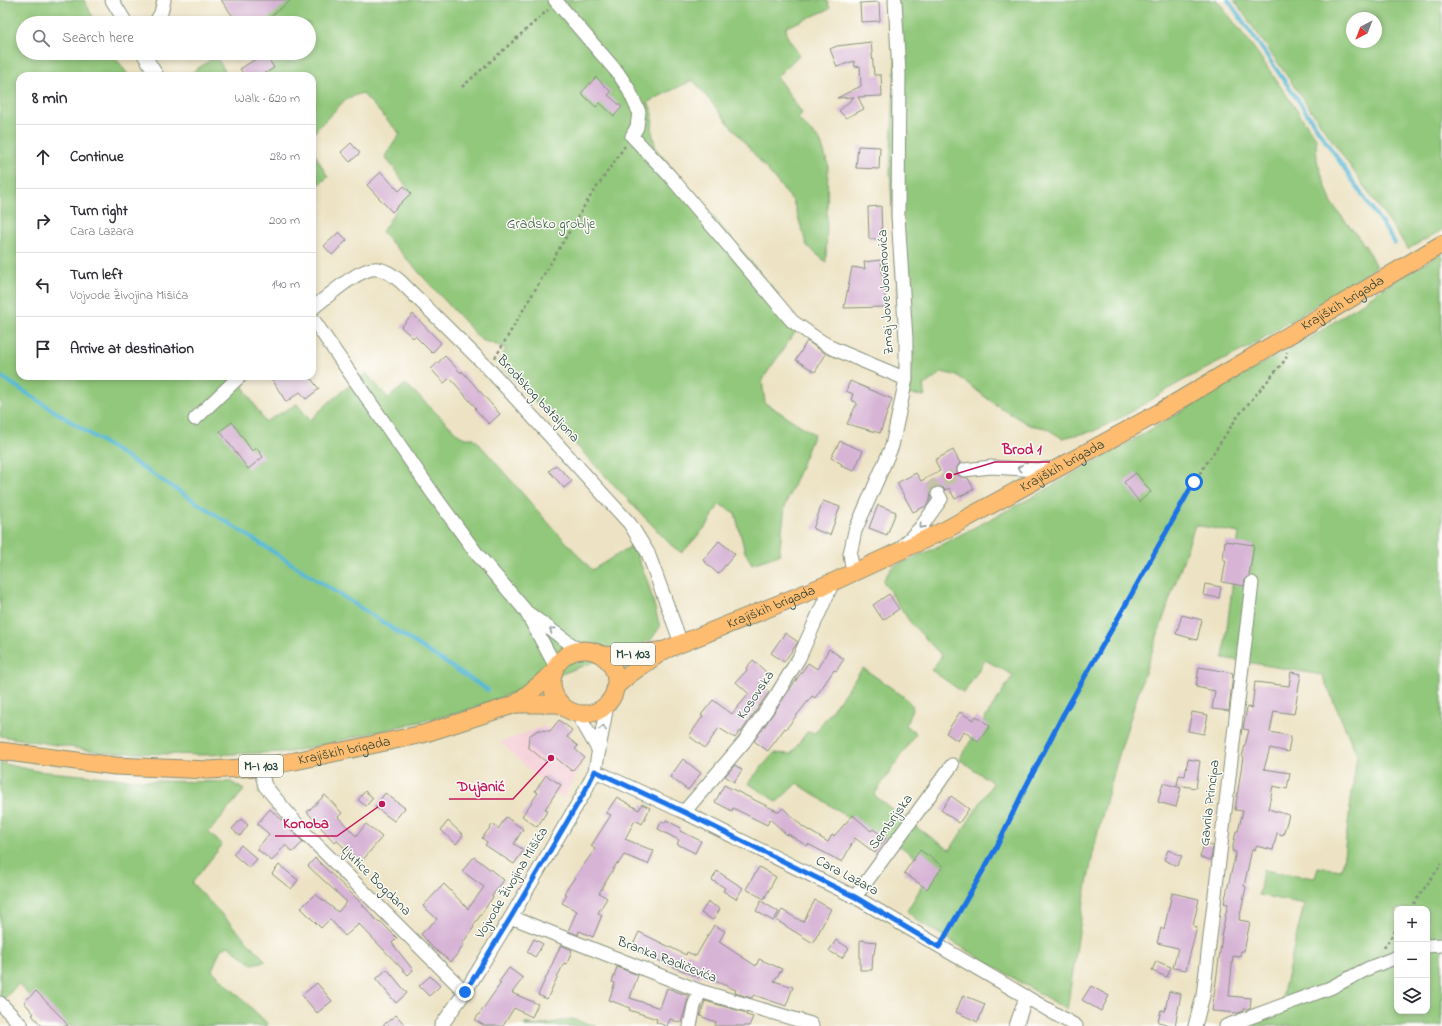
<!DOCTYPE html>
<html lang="en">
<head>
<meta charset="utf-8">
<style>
	body { margin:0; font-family:"Indie Flower",sans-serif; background:#f7f7f7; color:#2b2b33 }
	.controls { position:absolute; right:12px; bottom:12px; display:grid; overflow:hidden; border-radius:8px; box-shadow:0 2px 6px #0003 }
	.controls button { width:36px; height:36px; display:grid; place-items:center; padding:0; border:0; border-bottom:1px solid #e1e1e2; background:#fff; color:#2b2b33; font:20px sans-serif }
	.compass { position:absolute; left:1346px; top:12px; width:36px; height:36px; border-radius:50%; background:#fff; box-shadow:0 2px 6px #0003; rotate:222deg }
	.stop { position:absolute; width:12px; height:12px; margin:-9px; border:3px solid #1a73e8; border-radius:50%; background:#fff }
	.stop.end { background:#1a73e8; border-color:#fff; box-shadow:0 1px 4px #0008 }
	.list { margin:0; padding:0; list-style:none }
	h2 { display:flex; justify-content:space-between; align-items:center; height:52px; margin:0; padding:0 16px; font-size:17px }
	h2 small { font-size:13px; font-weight:400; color:#7c7c81 }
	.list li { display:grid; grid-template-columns:26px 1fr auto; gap:12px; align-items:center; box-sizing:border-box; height:64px; padding:0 16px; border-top:1px solid #e1e1e2 }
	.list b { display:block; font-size:15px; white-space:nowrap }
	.list p { margin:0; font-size:13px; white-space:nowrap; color:#7c7c81 }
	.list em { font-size:13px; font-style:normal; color:#7c7c81 }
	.icon { flex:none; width:22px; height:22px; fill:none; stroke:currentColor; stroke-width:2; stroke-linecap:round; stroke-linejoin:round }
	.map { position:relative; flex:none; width:1442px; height:1026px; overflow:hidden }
	.search { position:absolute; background:#fff; box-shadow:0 2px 6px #0003; left:16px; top:16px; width:300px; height:44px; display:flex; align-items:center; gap:10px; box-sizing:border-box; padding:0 14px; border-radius:22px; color:#7c7c81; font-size:15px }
	.panel { position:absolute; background:#fff; box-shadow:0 2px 6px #0003; left:16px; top:72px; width:300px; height:308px; border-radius:12px }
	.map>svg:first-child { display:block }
	.built { fill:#f5cfd9 }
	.green { fill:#92c87b; stroke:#588258; fill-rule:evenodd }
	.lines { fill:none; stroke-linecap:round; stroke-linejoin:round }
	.stream { stroke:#59b9d7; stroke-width:4 }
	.building { fill:#d7b4d6 }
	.minor-tunnel { stroke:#c4c2a7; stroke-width:13; stroke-dasharray:13 6; stroke-linecap:butt }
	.minor-casing { stroke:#86907c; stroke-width:15 }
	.major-casing { stroke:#86907c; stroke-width:19 }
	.path { stroke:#86907c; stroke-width:2.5; stroke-dasharray:3 3; stroke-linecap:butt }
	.minor { stroke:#fff; stroke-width:13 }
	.major { stroke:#fdbc6f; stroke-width:17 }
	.oneway { stroke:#8f9e9a }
	.route { stroke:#1a73e8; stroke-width:5 }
	.labels { text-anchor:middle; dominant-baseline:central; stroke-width:3; stroke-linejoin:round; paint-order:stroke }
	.shield { fill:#fdfcf7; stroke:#62766e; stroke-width:1 }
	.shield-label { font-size:13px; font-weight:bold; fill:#1f3d34 }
	.park-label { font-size:14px; fill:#3c6046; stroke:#fdfcf7 }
	.street-label { font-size:14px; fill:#1f3d34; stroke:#fdfcf7 }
	.leader { fill:none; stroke:#c2185b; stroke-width:1.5 }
	.callout-dot { fill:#c2185b; stroke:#fdfcf7; stroke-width:1.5 }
	.callout-label { font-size:15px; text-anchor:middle; font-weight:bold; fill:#c2185b; stroke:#fdfcf7; stroke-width:3; stroke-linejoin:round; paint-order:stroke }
</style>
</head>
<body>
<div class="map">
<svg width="1442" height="1026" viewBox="0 0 1442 1026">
	<rect width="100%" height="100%" fill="#fdfcf7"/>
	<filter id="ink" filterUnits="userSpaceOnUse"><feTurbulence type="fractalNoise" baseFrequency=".025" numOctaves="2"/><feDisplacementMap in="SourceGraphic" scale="8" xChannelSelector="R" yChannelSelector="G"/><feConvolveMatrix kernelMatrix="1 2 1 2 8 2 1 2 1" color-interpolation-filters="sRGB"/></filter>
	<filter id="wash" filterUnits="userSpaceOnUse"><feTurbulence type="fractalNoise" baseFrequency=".012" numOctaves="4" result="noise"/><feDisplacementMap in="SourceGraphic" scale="16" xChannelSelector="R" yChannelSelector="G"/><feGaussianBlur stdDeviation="0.9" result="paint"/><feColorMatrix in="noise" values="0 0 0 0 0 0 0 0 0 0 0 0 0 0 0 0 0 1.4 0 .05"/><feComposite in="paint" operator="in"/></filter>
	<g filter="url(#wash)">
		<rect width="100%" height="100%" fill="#ede3c4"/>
		<path class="built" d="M545,726L584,760L563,798L552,791L500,742Z"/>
		<path class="green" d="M0,0H84L96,23H23V53H112L129,76H20V376H252L242,385L265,422L297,404L310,420L335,397L366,373L388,398L406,384L459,435L465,438H474L543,517L592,570L633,545L648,583L660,627L651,640L462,712L290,752L203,755L101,752L0,736Z
			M283,0H827L830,9L786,27L787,36L799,55L777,77L802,113L798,119L820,140L828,164L826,262L807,246L793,201L693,80L648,102L653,113L652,132L656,149L779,295L772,302L796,331L762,380L765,403L814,434L785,506L779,555L752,564L745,552L735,513L719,504L709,523L682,553L672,546L498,363L506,348L481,340L382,232L409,190L385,156L400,134L362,93L346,99L316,130L312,137V76H256L278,61L273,53H309V23H256Z
			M895,0H1217L1256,51L1316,138L1317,161L1332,204L1366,247L1376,267L1251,346L1182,381L1124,416L1094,431L1062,438L1046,428L1029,425L993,403L958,376L942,372L923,386L925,396L905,394L890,171L897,25Z
			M1234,0H1442V230L1408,249ZM1352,18H1376V42H1352Z
			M216,56L228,76H187Z
			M312,149L328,177L312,190Z
			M1442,253V1026H1233L1281,1002L1304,904L1259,895L1263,870L1315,878L1318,867L1342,870L1357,755L1322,675L1223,658L1239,533L1195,525C1164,618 1130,710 1105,805C1086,872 1078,942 1067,1010L918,921L907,911L932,869L897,844L883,841L797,783L777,802L748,783L774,753L791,754L807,732L815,733L863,668L903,696L913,706L906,725L916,733L874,795L911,824L950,850L993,783L959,759L1013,675L985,660L964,693L931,670L942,656L910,622L883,581L892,567L931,550L1031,498L1116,450L1264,363L1309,339L1382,289ZM1397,909H1427V1011H1397Z
			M0,763L37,771L148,781L231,782L244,790L209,832L222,845L192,883L266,961L252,964L229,946L221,949L212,970L268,1024L267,1026H59L18,984L3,1000L0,997Z
			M571,1019L597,1026H525V1023L536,1026Z"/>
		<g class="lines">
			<path class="stream" d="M1228,0L1302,106L1395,243
				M0,376L488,690"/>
		</g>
		<g id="blocks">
			<path class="building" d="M221,0H291L263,23H238Z
				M879,2L880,21L861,22L860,3Z
				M871,42L874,75H881L882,96L858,97L864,109L846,118L839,111L854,97L837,98L861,86L860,66L855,67L854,61L837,67L830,49L837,46Z
				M265,53L274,68L261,76H245L240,69Z
				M596,77L611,92L608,95L622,107L614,116L600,103L596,107L581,93Z
				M351,143L360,153L350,162L341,152Z
				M858,146L880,147L879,169L856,168Z
				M381,172L399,191L404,186L411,193L392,212L367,185Z
				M881,206L882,239H869L868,207Z
				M339,232L347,240L332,255L324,246Z
				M881,260L883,284H885V307L844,308L852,267L865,269L864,262Z
				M413,314L441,343L432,353L415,336L413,338L401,327Z
				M807,341L826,354L815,372L796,360Z
				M445,356L461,373L462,371L500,414L489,424L475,409L476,408L450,378L444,383L431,369Z
				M270,376H309L319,389L306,399L300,392L286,402Z
				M850,381L892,399L880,433L847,424L857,403L851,400L853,394L846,391Z
				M232,422L252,451L257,448L263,457L248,469L220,431Z
				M840,441L863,451L854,471L841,466L842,464L831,458Z
				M953,450L960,463L957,467V474L961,477L968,478L974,489L955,499L949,488L945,490L942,487H934L931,490L930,500L926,506L913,512L897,483L916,473L921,481L940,471L935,460Z
				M556,465L572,481L564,488L549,471Z
				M1136,473L1151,492L1139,502L1124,482Z
				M823,501L840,507L830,535L813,529Z
				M878,505L896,512L887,535L869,528Z
				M719,541L735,554L718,574L703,560Z
				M1225,541L1254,545L1249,576L1245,579L1244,586L1222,582L1226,560H1223Z
				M1205,584L1221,587L1219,598L1203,595Z
				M889,594L899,609L883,620L873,605Z
				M1182,615L1202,620L1197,640L1176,634Z
				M785,633L798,642L784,662L771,653Z
				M829,649L844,659L836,671L834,670L815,698L812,696L786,729L785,728L768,751L754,741L808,663L817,669Z
				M753,660L766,672V676L759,684L769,692L741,732L740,731L735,738L719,728L705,748L689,736L703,716L701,715L713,700L732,714L749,694L736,682L747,670L746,668Z
				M1199,667L1233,673L1229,711L1212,709L1215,691L1196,687Z
				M1291,672L1301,674L1294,714L1274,711L1270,732L1291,736L1288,752L1270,748L1264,769L1290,773L1287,789L1273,786L1268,809L1289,815L1283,835L1277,833L1273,850L1256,846L1255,850L1252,849L1244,886L1246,887L1239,920L1250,922L1244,951H1241L1240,957L1233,956L1229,996L1251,998L1250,1009H1244V1011L1238,1013L1212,1011L1222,936H1221L1228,904L1224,903L1236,852L1232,851L1236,831H1238L1243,811L1235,810L1243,757H1242L1249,730L1243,729L1247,707L1252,708L1255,682L1289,686Z
				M960,712L973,720L976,716L990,726L978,742L964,731L958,741L946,733Z
				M1192,712L1208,715L1204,734L1188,731Z
				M559,720L572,730L567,737L578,746L575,749L584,757L572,771L551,754L545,761L528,747L529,736L538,730L550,731Z
				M683,759L701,773L688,790L670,777Z
				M1188,759L1200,761L1196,788L1177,785L1179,775L1185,776Z
				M735,765L742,770L734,782L725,776Z
				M546,775L561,785L545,809L548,810L537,827L522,816L538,793L535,791Z
				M1163,783L1181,788L1176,807L1158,802Z
				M724,785L779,812L783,808L803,827L828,842L832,835L834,836L853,815L871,831L873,829L886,838L875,853L855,838L842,862L808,844L807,846L788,834L787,835L770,819L767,825L733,808L732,811L715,802Z
				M365,791L373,798L366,806L358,800Z
				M385,793L405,808L394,821L375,807Z
				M325,795L342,813L338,817L356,836L366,824L382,837L361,862L337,841L335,843L307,812Z
				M951,796L969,809L959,823L941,810Z
				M617,797L639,810L642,804L650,808L642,824L635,820L625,839L654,851L648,864L624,855L618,864L617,863L599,893L607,898L598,913L602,915L593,937L579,931L578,935L568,931L577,911L562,903L567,895L564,893L595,849L591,846L611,815L606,813Z
				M270,809L284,822L303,842L293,852L285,845L272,861L257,849L269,834L257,824Z
				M506,817L523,829L514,844L524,850L514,864L485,845L487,842L482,838L493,824L498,829Z
				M241,819L248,825L240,836L232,829Z
				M666,820L681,828L680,831L701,841L695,853L677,844L679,840L658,829L661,822L665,823Z
				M448,821L463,835L456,844L441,830Z
				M1204,844L1213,846L1211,860L1200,857Z
				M241,845L257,859L249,868L233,854Z
				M920,850L943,866L927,889L904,873Z
				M1168,850L1182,856L1177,866L1164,860Z
				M474,857L504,880L492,896L493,897L473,926L474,927L462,944L464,945L451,962L433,948L421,934L437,919L423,906L444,884L468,909L484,887L462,871Z
				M315,858L359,901L379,923L380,921L397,938L392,943L413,970L408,975L359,924L345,936L330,919L321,928L301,908L315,894L338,912L347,902L308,866Z
				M279,865L298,880L291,889L272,874Z
				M759,867L776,877L764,899L746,889Z
				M717,871L743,888L736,899L723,891L725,888L712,880Z
				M1172,893L1199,899L1193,926L1197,927L1186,970L1173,968L1178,948L1157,943L1161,928L1164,930Z
				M815,900L831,909L813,943L776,920L782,910L803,922Z
				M761,901L779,912L773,921L756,911Z
				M708,902L720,909L713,920L701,913Z
				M714,925L725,931L719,942L756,966L759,959L782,969L774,981L793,987L786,1006L754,995L752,998L735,993L736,990L701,975L700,978L631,949L639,932L686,955L687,952L696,956Z
				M534,939L543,944L535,957L527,952Z
				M836,940L849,948L842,958L829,951Z
				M860,940L876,942L874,954H873L872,970H860Z
				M561,945L572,950L567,964L564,963L547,999L538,995Z
				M1156,961L1171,967L1167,977L1152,971Z
				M617,967L638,975L630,998L660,1008L667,988L689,996L681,1023L670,1019L667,1026H666L656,1022L657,1019L629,1010L630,1008L609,1000L615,983L612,982Z
				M509,968L523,978L512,993L538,1004L532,1017L514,1008L503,1026H485L475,1020L501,983L499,982Z
				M387,969L407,993L396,1003L376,979Z
				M430,976L440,986L429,996L419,986Z
				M317,983L332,1001L317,1013L302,995Z
				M1091,986L1109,996L1101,1011L1082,1000Z
				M36,991L62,1018L68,1026H42L32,1015L34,1014L24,1002Z
				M1169,991L1181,994L1175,1026L1158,1022L1161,1010L1165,1011Z
				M963,995L985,1004L978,1022L956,1012Z
				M705,1001L747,1013L746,1015L753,1017L749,1026H715L716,1022L700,1016Z
				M396,1015L406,1026H382Z"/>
		</g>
	</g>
	<g filter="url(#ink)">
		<use href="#blocks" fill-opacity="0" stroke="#86907c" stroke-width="1"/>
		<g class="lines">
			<path class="minor-tunnel" d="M938,494L934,486L964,470"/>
			<defs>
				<path id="minor" d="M112,0L126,23
					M555,0L618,73L628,88L639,112L637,127L632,136L669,175L792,321L816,338L832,348L906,379
					M155,23L161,13L164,0
					M143,53L157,76
					M312,309C326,298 360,266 378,269C386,270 394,276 400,281L489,369L630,524L648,553L681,643
					M312,318L434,495L477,554L525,610L556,667
					M195,419L240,376
					M964,470L991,467L1037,470L1055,468
					M899,550L921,527L941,499L938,494
					M853,572L850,554L855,531L892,446L906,379V339L898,216L899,74L895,0
					M528,613L579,650
					M577,713L599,751
					M260,767L265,786L302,830L465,992
					M595,771L684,812L855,897L1076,1026
					M684,812L744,742L776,696L799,658L833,582
					M855,897L952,765
					M511,917L700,991L811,1024L812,1026
					M1427,946L1442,945
					M0,1003L22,1026
					M441,1026L465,992L511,917L584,793L595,771L607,705
					M690,1026L694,1006L700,991
					M1016,1026L1026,997
					M1195,1026L1203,996L1252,583
					M1226,1026L1330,988L1369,968L1397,957"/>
				<g id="major">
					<circle cx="584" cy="682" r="32"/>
					<path id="s1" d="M602,655L622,656L665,650L833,582L947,529L1160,412L1442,244"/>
					<path d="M616,686L630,674L663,651"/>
					<path d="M516,704L554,672"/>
					<path id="s2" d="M0,751L115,766L209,770L260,767L295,761L423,734L516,704H561"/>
				</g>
			</defs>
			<use href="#minor" class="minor-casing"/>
			<use href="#major" class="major-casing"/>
			<path class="path" d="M462,87L548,10
				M495,358L586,203L625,146
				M1410,909L1442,863
				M945,936L996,848L1022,794L1063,715L1130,597L1194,482L1238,416L1286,359L1287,352
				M1384,948L1397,928"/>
			<use href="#minor" class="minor"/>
			<use href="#major" class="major"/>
		</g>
		<defs><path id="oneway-chevron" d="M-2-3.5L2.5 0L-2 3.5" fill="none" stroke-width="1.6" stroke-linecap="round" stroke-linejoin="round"/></defs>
		<g class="oneway">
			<use href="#oneway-chevron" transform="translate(1020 468) rotate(-175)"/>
			<use href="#oneway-chevron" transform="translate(922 526) rotate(132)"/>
			<use href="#oneway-chevron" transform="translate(552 630) rotate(-143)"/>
			<use href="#oneway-chevron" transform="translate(603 728) rotate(-80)"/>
		</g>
	</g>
	<g class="lines" filter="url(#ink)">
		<path class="route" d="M465,992L511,917L584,793L595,771L684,812L855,897L939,947L996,848L1022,794L1063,715L1130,597L1194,482"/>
	</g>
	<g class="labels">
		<g class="shield">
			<rect x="611" y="643" width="44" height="22" rx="3"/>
			<rect x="239" y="755" width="44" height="22" rx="3"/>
		</g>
		<g class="shield-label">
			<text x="633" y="654">M-I 103</text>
			<text x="261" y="766">M-I 103</text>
		</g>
		<g class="park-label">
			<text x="551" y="224">Gradsko groblje</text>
		</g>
		<g class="street-label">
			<text transform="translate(886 292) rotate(-93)">Zmaj Jove Jovanovića</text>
			<text stroke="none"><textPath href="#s1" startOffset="826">Krajiških brigada</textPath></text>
			<text transform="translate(538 399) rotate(47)">Brodskog bataljona</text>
			<text stroke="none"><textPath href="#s1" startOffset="502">Krajiških brigada</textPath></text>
			<text stroke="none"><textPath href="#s1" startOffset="178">Krajiških brigada</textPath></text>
			<text transform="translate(756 695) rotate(-56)">Kosovska</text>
			<text stroke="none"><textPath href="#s2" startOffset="347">Krajiških brigada</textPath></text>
			<text transform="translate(1210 803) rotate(-83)">Gavrila Principa</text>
			<text transform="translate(891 822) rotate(-54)">Sembrijska</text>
			<text transform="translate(847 876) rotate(28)">Cara Lazara</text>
			<text transform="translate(376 881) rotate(45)">Ljutice Bogdana</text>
			<text transform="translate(512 883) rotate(-59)">Vojvode Živojina Mišića</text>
			<text transform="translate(667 960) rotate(21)">Branka Radičevića</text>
		</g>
	</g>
	<path class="leader" d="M949 476L995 462H1050M551 758L513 799H449M382 804L337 836H275"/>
	<g class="callout-dot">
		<circle cx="949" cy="476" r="4"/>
		<circle cx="551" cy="758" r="4"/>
		<circle cx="382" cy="804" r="4"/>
	</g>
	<g class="callout-label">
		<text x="1022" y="454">Brod 1</text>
		<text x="481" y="791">Dujanić</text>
		<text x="306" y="828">Konoba</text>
	</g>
</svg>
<div class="controls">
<button>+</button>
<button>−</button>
<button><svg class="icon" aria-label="layers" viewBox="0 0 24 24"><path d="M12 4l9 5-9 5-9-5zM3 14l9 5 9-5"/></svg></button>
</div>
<svg class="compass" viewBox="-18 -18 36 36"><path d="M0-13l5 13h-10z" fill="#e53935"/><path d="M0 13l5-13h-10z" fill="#7c7c81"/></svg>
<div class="stop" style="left:1194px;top:482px"></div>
<div class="stop end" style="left:465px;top:992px"></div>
<div class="search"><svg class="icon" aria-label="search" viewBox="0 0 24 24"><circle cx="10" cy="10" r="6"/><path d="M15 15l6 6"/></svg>Search here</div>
<section class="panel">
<h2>8 min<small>Walk · 620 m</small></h2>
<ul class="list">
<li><svg class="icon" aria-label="ahead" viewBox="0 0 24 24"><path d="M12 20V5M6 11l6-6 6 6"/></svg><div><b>Continue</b></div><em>280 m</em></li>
<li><svg class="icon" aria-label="right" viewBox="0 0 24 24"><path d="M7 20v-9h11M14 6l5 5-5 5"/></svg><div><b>Turn right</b><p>Cara Lazara</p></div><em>200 m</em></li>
<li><svg class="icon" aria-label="left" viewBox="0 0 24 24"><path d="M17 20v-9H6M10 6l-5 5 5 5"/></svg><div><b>Turn left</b><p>Vojvode Živojina Mišića</p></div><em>140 m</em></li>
<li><svg class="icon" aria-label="arrive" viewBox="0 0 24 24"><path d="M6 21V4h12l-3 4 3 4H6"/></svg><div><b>Arrive at destination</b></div></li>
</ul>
</section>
</div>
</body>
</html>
